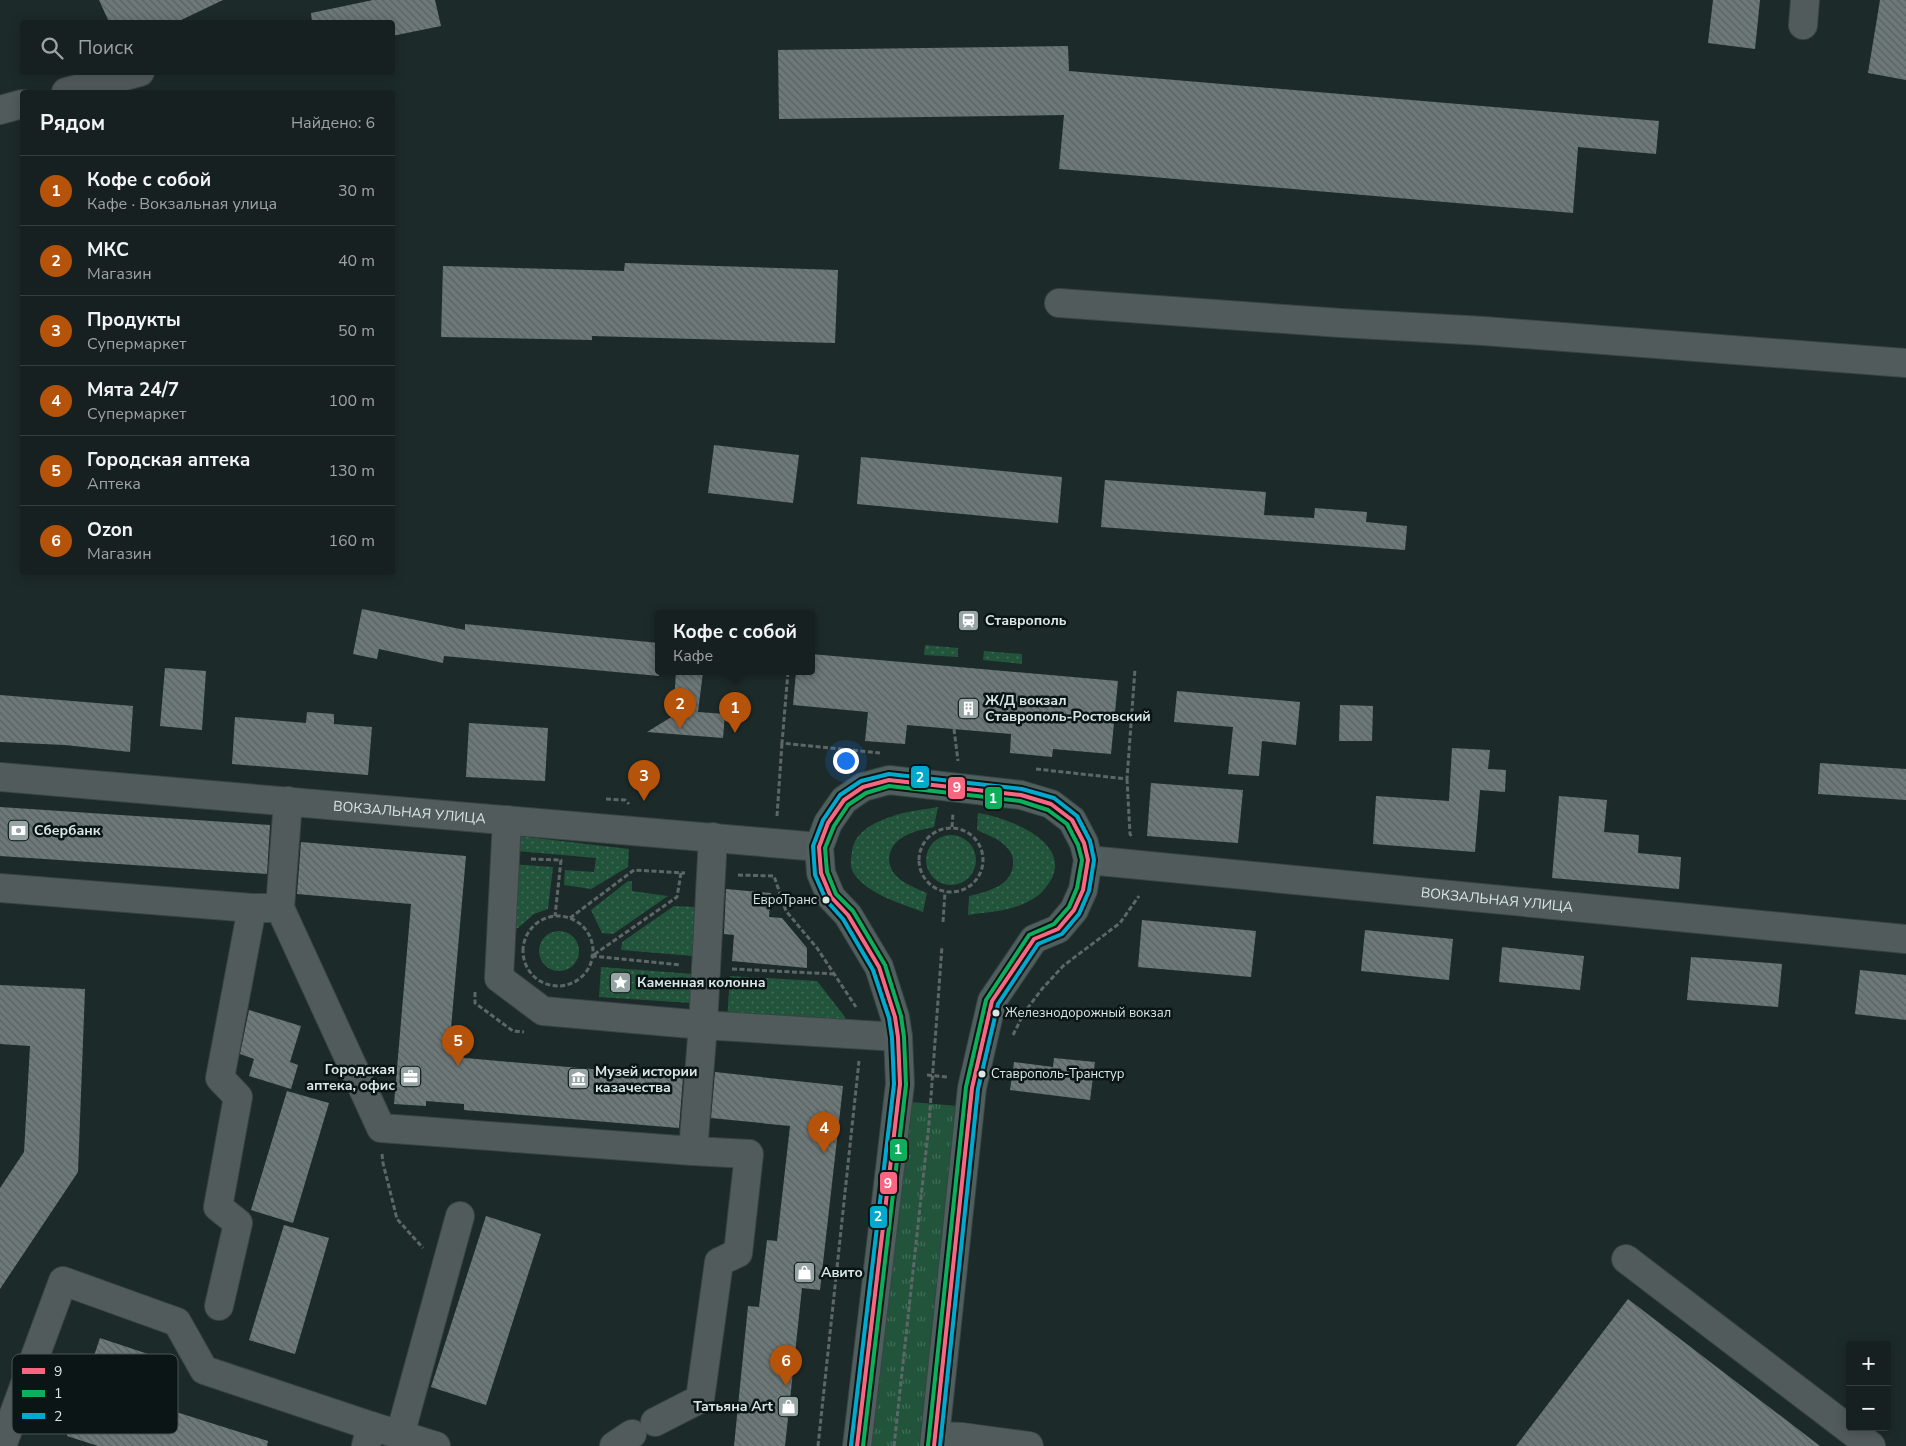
<!DOCTYPE html>
<html lang="ru">
<head>
<meta charset="utf-8">
<style>
	body { margin:0; font-family:"Nunito Sans",sans-serif; background:#1f2829; color:#f1f3f6 }
	.controls { position:absolute; right:15px; bottom:15px; display:grid; overflow:hidden; border-radius:5px; box-shadow:0 2px 12px #0003 }
	.controls button { width:45px; height:45px; display:grid; place-items:center; padding:0; border:0; border-bottom:1px solid #353e3e; background:#162020; color:#f1f3f6; font:25px sans-serif }
	.you { position:absolute; left:845px; top:760px; width:18px; height:18px; margin:-12px; border:4px solid #fff; border-radius:50%; background:#1a73e8; box-shadow:0 0 0 8px #1a73e833 }
	.badge { display:grid; place-items:center; width:32px; height:32px; border-radius:50%; background:#b45309; color:#fff; font-size:16px; font-weight:700 }
	.pin { position:absolute; translate:-50% -41px; filter:drop-shadow(0 1px 2px #0008) }
	.pin::after { content:''; position:absolute; top:26px; width:18px; height:15px; background:inherit; clip-path:polygon(0 0,100% 0,50% 100%) }
	.popup { position:absolute; left:655px; top:610px; width:160px; height:65px; box-sizing:border-box; display:grid; place-content:center; border-radius:5px; background:#162020; filter:drop-shadow(0 1px 4px #0005); font-size:16px; white-space:nowrap; color:#9ea3a5 }
	.popup b { font-size:19px; color:#f1f3f6 }
	.popup::after { content:''; position:absolute; left:50%; top:100%; margin-left:-10px; border:10px solid transparent; border-top-color:#162020 }
	.list { margin:0; padding:0; list-style:none }
	h2 { display:flex; justify-content:space-between; align-items:center; height:65px; margin:0; padding:0 20px; font-size:21px }
	h2 small { font-size:16px; font-weight:400; color:#9ea3a5 }
	.list li { display:grid; grid-template-columns:32px 1fr auto; gap:15px; align-items:center; box-sizing:border-box; height:70px; padding:0 20px; border-top:1px solid #353e3e }
	.list b { display:block; font-size:19px; white-space:nowrap }
	.list p { margin:0; font-size:16px; white-space:nowrap; color:#9ea3a5 }
	.list em { font-size:16px; font-style:normal; color:#9ea3a5 }
	.icon { flex:none; width:28px; height:28px; fill:none; stroke:currentColor; stroke-width:2; stroke-linecap:round; stroke-linejoin:round }
	.map { position:relative; flex:none; width:1906px; height:1446px; overflow:hidden }
	.search { position:absolute; background:#162020; box-shadow:0 2px 12px #0003; left:20px; top:20px; width:375px; height:55px; display:flex; align-items:center; gap:12px; box-sizing:border-box; padding:0 18px; border-radius:5px; color:#9ea3a5; font-size:19px }
	.panel { position:absolute; background:#162020; box-shadow:0 2px 12px #0003; left:20px; top:90px; width:375px; height:485px; border-radius:5px }
	.map>svg:first-child { display:block }
	.grass { fill:url(#grass-dots) }
	.park { fill:url(#park-tufts) }
	.building { fill:url(#building-back-hatch) }
	.lines { fill:none; stroke-linecap:round; stroke-linejoin:round }
	.minor-casing { stroke:#394444; stroke-width:30 }
	.major-casing { stroke:#394444; stroke-width:30 }
	.path { stroke:#5e6767; stroke-width:3; stroke-dasharray:5 2.5; stroke-linecap:butt }
	.minor { stroke:#525b5b; stroke-width:28 }
	.major { stroke:#4f5f5e; stroke-width:28 }
	.bus-1-casing { stroke:#0b1515; stroke-width:8 }
	.bus-2-casing { stroke:#0b1515; stroke-width:8 }
	.bus-3-casing { stroke:#0b1515; stroke-width:8 }
	.bus-1 { stroke:#fa6682; stroke-width:4 }
	.bus-2 { stroke:#0daf5c; stroke-width:4 }
	.bus-3 { stroke:#00a9ce; stroke-width:4 }
	.bus-dot { fill:#d8e6e6; stroke:#0b1515; stroke-width:2 }
	.labels { text-anchor:middle; dominant-baseline:central; stroke-width:5; stroke-linejoin:round; paint-order:stroke }
	.bus-label { font-size:13px; fill:#d8e6e6; stroke:#0b1515; text-anchor:start }
	.poi-label { font-size:14px; font-weight:bold; fill:#d8e6e6; stroke:#0b1515; text-anchor:start }
	.street-label { font-size:14px; fill:#d8e6e6; stroke:#0b1515 }
	.key { fill:#0b1515; stroke:#485454; stroke-width:1 }
	.key-label { font-size:14px; fill:#d8e6e6 }
	.line-badge { stroke:#0b1515; stroke-width:2 }
	.badge-label { font-size:14px; text-anchor:middle; font-weight:bold; fill:#fff }
</style>
</head>
<body>
<div class="map">
<svg width="1906" height="1446" viewBox="0 0 1906 1446">
	<defs>
		<pattern id="grass-dots" width="8" height="8" patternUnits="userSpaceOnUse" patternTransform="scale(1.25)"><rect width="8" height="8" fill="#21543b"/><path d="M2 2h.1M6 6h.1" fill="none" stroke="#406d57" stroke-width="1.8" stroke-linecap="round"/></pattern>
		<pattern id="park-tufts" width="24" height="20" patternUnits="userSpaceOnUse" patternTransform="scale(1.25)"><rect width="24" height="20" fill="#21543b"/><path d="M3 7l-1-3M5 7V3M7 7l1-3M15 17l-1-3M17 17v-4M19 17l1-3" fill="none" stroke="#406d57"/></pattern>
		<pattern id="building-back-hatch" width="6" height="6" patternUnits="userSpaceOnUse" patternTransform="scale(1.25)"><rect width="6" height="6" fill="#6d7879"/><path d="M-1 5l2 2M0 0l6 6M5-1l2 2" fill="none" stroke="#596162"/></pattern>
	</defs>
	<rect width="100%" height="100%" fill="#1d2a2a"/>
	<path class="grass" d="M925,645L958,648V657L924,655Z
		M984,651L1022,654V664L983,660Z
		M938,807L934,827C916,831 892,835 889,858C889,862 891,869 893,872C901,883 915,888 927,893L923,912C902,904 863,893 852,870C850,865 851,857 852,851C855,831 875,822 893,816C907,811 923,810 938,807Z
		M978,813C1005,817 1070,840 1052,878C1047,887 1041,895 1031,900C1013,911 989,912 968,915L969,896C988,891 1014,886 1013,861C1013,853 1007,847 1001,842C994,837 985,834 977,830Z
		M926 860a25 25 0 1 1 50 0a25 25 0 1 1-50 0Z
		M519,836L629,849L628,867L591,889L564,885L565,870L594,872L596,858L517,851Z
		M511,864L553,867L548,909L534,914L518,928L507,927Z
		M628,881H632V891L668,896L613,934L602,933L591,910Z
		M674,906L697,907L693,956L621,950L622,942Z
		M539 951a20 20 0 1 1 40 0a20 20 0 1 1-40 0Z
		M601,967L693,974L691,1003L599,997Z
		M730,976L817,981L845,1017L846,1027L727,1021Z"/>
	<path class="park" d="M911,1102L958,1106L919,1446H870Z"/>
	<path class="building" d="M99,0H223L177,22H109Z
		M373,0H435L441,26L392,36V22H312L311,13Z
		M1713,0H1760L1755,49L1708,43Z
		M1880,0H1906V80L1868,73Z
		M1068,46L1069,71L1659,121L1656,154L1578,147L1573,213L1059,169L1064,115L779,119L778,50Z
		M625,263L838,270L835,343L592,336V340L441,337L443,266L624,271Z
		M714,445L799,455L793,503L708,493Z
		M861,457L1062,477L1058,523L857,504Z
		M1105,480L1266,492L1264,515L1314,518L1315,508L1367,512L1366,522L1407,526L1405,550L1101,527Z
		M362,609L465,630V624L659,643V676L444,656L443,663L379,649L377,659L353,654Z
		M811,654L1118,681L1111,754L1053,749L1052,757L1010,753L1011,734L907,725L905,744L865,741L868,712L793,705L796,672H811Z
		M165,668L206,671L202,730L160,726Z
		M676,672H703L698,712L725,714L723,738L647,732L673,716Z
		M1177,691L1300,702L1296,745L1262,741L1259,776L1228,774L1233,727L1174,722Z
		M0,695L133,706L130,752L65,745L0,742Z
		M1340,705L1373,706L1372,741H1339Z
		M307,712L334,714V724L372,727L368,775L232,764L235,717L306,723Z
		M469,723L548,728L545,781L466,777Z
		M1452,748L1490,750L1488,769L1506,770L1505,792L1480,790L1475,852L1373,844L1376,796L1449,801Z
		M1820,763L1906,769V800L1818,794Z
		M1151,783L1243,790L1238,843L1147,836Z
		M1559,796L1607,800L1604,832L1639,835L1638,853L1681,857L1679,889L1552,878Z
		M0,807L270,825L267,874L0,856Z
		M301,842L466,856L449,1051L465,1058L683,1077L679,1128L464,1110V1104L426,1101V1106L394,1104L411,904L297,894Z
		M726,889L771,893L769,917L782,918L807,948V968L732,961L734,935L724,934Z
		M1142,920L1256,931L1251,977L1138,967Z
		M1365,930L1453,939L1449,980L1361,971Z
		M1502,947L1584,956L1580,990L1499,982Z
		M1691,957L1782,964L1778,1007L1687,1000Z
		M1860,970L1906,975V1020L1855,1014Z
		M0,985L85,989L78,1172L0,1289V1188L24,1152L30,1046L0,1044Z
		M249,1010L301,1026L290,1062L298,1065L291,1089L249,1076L254,1059L240,1054Z
		M1054,1058L1095,1062L1090,1100L1010,1090L1014,1062L1053,1067Z
		M715,1072L843,1086L820,1290L802,1288L785,1446H734L748,1306L759,1307L767,1240L777,1241L790,1126L711,1118Z
		M287,1091L329,1103L293,1223L251,1210Z
		M486,1216L541,1234L486,1405L431,1387Z
		M284,1225L329,1238L295,1354L249,1340Z
		M1628,1299L1820,1446H1516Z
		M100,1338L148,1354L135,1399L268,1441L267,1446H98L67,1436Z"/>
	<g class="lines">
		<defs>
			<g id="minor">
				<path d="M1803,25L1805,0"/>
				<path d="M66,92L140,72"/>
				<path d="M0,110L22,104"/>
				<path d="M1059,303L1341,323L1484,331L1906,363"/>
				<path id="s1" d="M0,777L819,847"/>
				<path d="M507,820L499,978L543,1011L703,1025L898,1037"/>
				<path id="s2" d="M1088,860L1906,939"/>
				<path d="M0,888L252,908H280L288,801"/>
				<path d="M280,908L381,1128L693,1151L703,1025L713,837"/>
				<path d="M1626,1259L1871,1446"/>
				<path d="M219,1306L238,1223L218,1207L238,1097L220,1078L252,908"/>
				<path d="M655,1422L700,1399L719,1262L738,1253L749,1154L693,1151"/>
				<path d="M400,1435L460,1216"/>
				<path d="M935,1436L962,1437L1029,1446"/>
				<path d="M2,1446L63,1281L177,1322L204,1370L371,1426"/>
				<path d="M366,1446L371,1426L436,1446"/>
				<path d="M614,1446L632,1434"/>
			</g>
			<path id="major" d="M857,1446L900,1084L898,1037L895,1017L879,967L848,915L831,897L821,873L819,847L828,823L844,800L863,787L889,780L1021,795L1051,804L1072,820L1084,843L1088,860L1083,890L1074,910L1058,929L1034,939L992,1001L972,1088L934,1446"/>
		</defs>
		<use href="#minor" class="minor-casing"/>
		<use href="#major" class="major-casing"/>
		<path class="path" d="M788,672L782,743L880,753
			M954,729L958,761
			M1036,769L1127,779L1135,669
			M1127,779L1130,834L1132,837
			M606,799L625,800L629,804
			M777,816L782,743
			M952,827L953,813
			M919 860a32 32 0 1 1 64 0a32 32 0 1 1-64 0Z
			M531,859L561,860L555,916
			M681,873L677,897L592,956L681,965
			M738,875L774,876L786,911L817,948L856,1007
			M523 951a35 35 0 1 1 70 0a35 35 0 1 1-70 0Z
			M570,918L634,870L685,873
			M943,922L945,892
			M732,969L835,974
			M475,992V1003L513,1031L524,1032
			M1013,1035L1024,1013L1042,989L1063,966L1120,923L1139,896
			M927,1075L948,1077
			M382,1154L383,1163L397,1219L423,1248
			M818,1446L859,1061
			M894,1446L929,1124L942,946"/>
		<use href="#minor" class="minor"/>
		<use href="#major" class="major"/>
		<defs>
			<path id="bus-1" d="M857,1446L900,1084L898,1037L895,1017L879,967L848,915L831,897L821,873L819,847L828,823L844,800L863,787L889,780L1021,795L1051,804L1072,820L1084,843L1088,860L1083,890L1074,910L1058,929L1034,939L992,1001L972,1088L934,1446"/>
			<path id="bus-2" d="M863,1446L906,1085L904,1037L901,1016L885,965L853,911L836,894L827,872L825,848L834,826L848,805L866,793L889,786L1020,801L1048,810L1067,824L1078,845L1082,860L1077,888L1069,907L1054,924L1029,935L986,1000L966,1087L928,1445"/>
			<path id="bus-3" d="M851,1445L894,1084L892,1038L889,1018L873,970L843,919L826,900L815,875L813,846L823,820L840,795L861,781L889,774L1022,789L1054,798L1077,816L1090,841L1094,860L1089,891L1079,914L1062,934L1038,944L998,1004L978,1089L940,1446"/>
		</defs>
		<use href="#bus-1" class="bus-1-casing"/>
		<use href="#bus-2" class="bus-2-casing"/>
		<use href="#bus-3" class="bus-3-casing"/>
		<use href="#bus-1" class="bus-1"/>
		<use href="#bus-2" class="bus-2"/>
		<use href="#bus-3" class="bus-3"/>
	</g>
	<defs>
		<symbol id="station-square" viewBox="-11 -11 22 22"><rect x="-9" y="-9" width="18" height="18" rx="4" fill="#97a4a4" stroke="#0b1515"/><path d="M-3-6H3Q5-6 5-4V2Q5 4 3 4L4.5 6H3L1.5 4h-3L-3 6H-4.5L-3 4Q-5 4-5 2V-4Q-5-6-3-6ZM-3.5-4v3h7v-3ZM-3.5 1v1.5H-2V1ZM2 1v1.5H3.5V1Z" fill="#fff"/></symbol>
		<symbol id="building-square" viewBox="-11 -11 22 22"><rect x="-9" y="-9" width="18" height="18" rx="4" fill="#97a4a4" stroke="#0b1515"/><path d="M-4-6H4V6H1V3H-1V6H-4ZM-2.5-4.3h1.7v1.8h-1.7ZM.8-4.3h1.7v1.8H.8ZM-2.5-1h1.7V.8h-1.7ZM.8-1h1.7V.8H.8Z" fill="#fff"/></symbol>
		<symbol id="bank-square" viewBox="-11 -11 22 22"><rect x="-9" y="-9" width="18" height="18" rx="4" fill="#97a4a4" stroke="#0b1515"/><path d="M-6-4H6V4H-6ZM0-2.3a2.3 2.3 0 1 0 0 4.6a2.3 2.3 0 1 0 0-4.6Z" fill="#fff"/></symbol>
		<symbol id="sight-square" viewBox="-11 -11 22 22"><rect x="-9" y="-9" width="18" height="18" rx="4" fill="#97a4a4" stroke="#0b1515"/><path d="M0-6L1.8-2.2L6-1.7L2.9 1.2L3.7 5.4L0 3.3L-3.7 5.4L-2.9 1.2L-6-1.7L-1.8-2.2Z" fill="#fff"/></symbol>
		<symbol id="office-square" viewBox="-11 -11 22 22"><rect x="-9" y="-9" width="18" height="18" rx="4" fill="#97a4a4" stroke="#0b1515"/><path d="M-6-3h4V-5.5h4V-3h4V5H-6ZM-1-4.5V-3h2v-1.5ZM-6 0V1H6V0Z" fill="#fff"/></symbol>
		<symbol id="museum-square" viewBox="-11 -11 22 22"><rect x="-9" y="-9" width="18" height="18" rx="4" fill="#97a4a4" stroke="#0b1515"/><path d="M0-6L6-3V-2H-6V-3ZM-5-1h2V3h-2ZM-1-1h2V3h-2ZM3-1h2V3H3ZM-6 4H6V6H-6Z" fill="#fff"/></symbol>
		<symbol id="shop-square" viewBox="-11 -11 22 22"><rect x="-9" y="-9" width="18" height="18" rx="4" fill="#97a4a4" stroke="#0b1515"/><path d="M-5-2.5h2.3a2.7 3.5 0 0 1 5.4 0H5L5.5 6h-11ZM-1.5-2.5h3a1.5 2.3 0 0 0-3 0Z" fill="#fff"/></symbol>
	</defs>
	<g fill-rule="evenodd">
		<use href="#station-square" x="956" y="608" width="25" height="25"/>
		<use href="#building-square" x="956" y="696" width="25" height="25"/>
		<use href="#bank-square" x="6" y="818" width="25" height="25"/>
		<use href="#sight-square" x="608" y="970" width="25" height="25"/>
		<use href="#office-square" x="398" y="1064" width="25" height="25"/>
		<use href="#museum-square" x="566" y="1066" width="25" height="25"/>
		<use href="#shop-square" x="792" y="1260" width="25" height="25"/>
		<use href="#shop-square" x="776" y="1394" width="25" height="25"/>
	</g>
	<g class="bus-dot">
		<circle cx="826" cy="900" r="4.5"/>
		<circle cx="996" cy="1013" r="4.5"/>
		<circle cx="982" cy="1074" r="4.5"/>
	</g>
	<g class="labels">
		<g class="bus-label">
			<text x="817" y="900" text-anchor="end">ЕвроТранс</text>
			<text x="1005" y="1013">Железнодорожный вокзал</text>
			<text x="991" y="1074">Ставрополь-Транстур</text>
		</g>
		<g class="poi-label">
			<text x="985" y="620">Ставрополь</text>
			<text x="985" y="700">Ж/Д вокзал<tspan x="985" dy="16">Ставрополь-Ростовский</tspan></text>
			<text x="34" y="830">Сбербанк</text>
			<text x="637" y="982">Каменная колонна</text>
			<text x="395" y="1069" text-anchor="end">Городская<tspan x="395" dy="16">аптека, офис</tspan></text>
			<text x="595" y="1071">Музей истории<tspan x="595" dy="16">казачества</tspan></text>
			<text x="821" y="1272">Авито</text>
			<text x="773" y="1406" text-anchor="end">Татьяна Art</text>
		</g>
		<g class="street-label">
			<text stroke="none"><textPath href="#s1" startOffset="411">ВОКЗАЛЬНАЯ УЛИЦА</textPath></text>
			<text stroke="none"><textPath href="#s2" startOffset="411">ВОКЗАЛЬНАЯ УЛИЦА</textPath></text>
		</g>
	</g>
	<rect x="12" y="1354" width="166" height="80" rx="8" class="key"/>
	<rect x="22" y="1368" width="23" height="6" fill="#fa6682"/>
	<rect x="22" y="1390" width="23" height="7" fill="#0daf5c"/>
	<rect x="22" y="1413" width="23" height="6" fill="#00a9ce"/>
	<g class="key-label">
		<text x="54" y="1376">9</text>
		<text x="54" y="1398">1</text>
		<text x="54" y="1421">2</text>
	</g>
	<g class="line-badge">
		<rect x="910" y="765" width="20" height="24" rx="5" fill="#00a9ce"/>
		<rect x="947" y="776" width="19" height="24" rx="5" fill="#fa6682"/>
		<rect x="984" y="786" width="19" height="24" rx="5" fill="#0daf5c"/>
		<rect x="889" y="1138" width="19" height="24" rx="5" fill="#0daf5c"/>
		<rect x="879" y="1171" width="19" height="24" rx="5" fill="#fa6682"/>
		<rect x="869" y="1205" width="19" height="24" rx="5" fill="#00a9ce"/>
	</g>
	<g class="badge-label">
		<text x="920" y="782">2</text>
		<text x="957" y="792">9</text>
		<text x="993" y="803">1</text>
		<text x="898" y="1154">1</text>
		<text x="888" y="1188">9</text>
		<text x="878" y="1221">2</text>
	</g>
</svg>
<div class="controls">
<button>+</button>
<button>−</button>
</div>
<div class="you"></div>
<div class="pin badge" style="left:735px;top:733px">1</div>
<div class="popup"><b>Кофе с собой</b>Кафе</div>
<div class="pin badge" style="left:680px;top:729px">2</div>
<div class="pin badge" style="left:644px;top:801px">3</div>
<div class="pin badge" style="left:824px;top:1153px">4</div>
<div class="pin badge" style="left:458px;top:1066px">5</div>
<div class="pin badge" style="left:786px;top:1386px">6</div>
<div class="search"><svg class="icon" aria-label="search" viewBox="0 0 24 24"><circle cx="10" cy="10" r="6"/><path d="M15 15l6 6"/></svg>Поиск</div>
<section class="panel">
<h2>Рядом<small>Найдено: 6</small></h2>
<ul class="list">
<li><span class="badge">1</span><div><b>Кофе с собой</b><p>Кафе · Вокзальная улица</p></div><em>30 m</em></li>
<li><span class="badge">2</span><div><b>МКС</b><p>Магазин</p></div><em>40 m</em></li>
<li><span class="badge">3</span><div><b>Продукты</b><p>Супермаркет</p></div><em>50 m</em></li>
<li><span class="badge">4</span><div><b>Мята 24/7</b><p>Супермаркет</p></div><em>100 m</em></li>
<li><span class="badge">5</span><div><b>Городская аптека</b><p>Аптека</p></div><em>130 m</em></li>
<li><span class="badge">6</span><div><b>Ozon</b><p>Магазин</p></div><em>160 m</em></li>
</ul>
</section>
</div>
</body>
</html>
